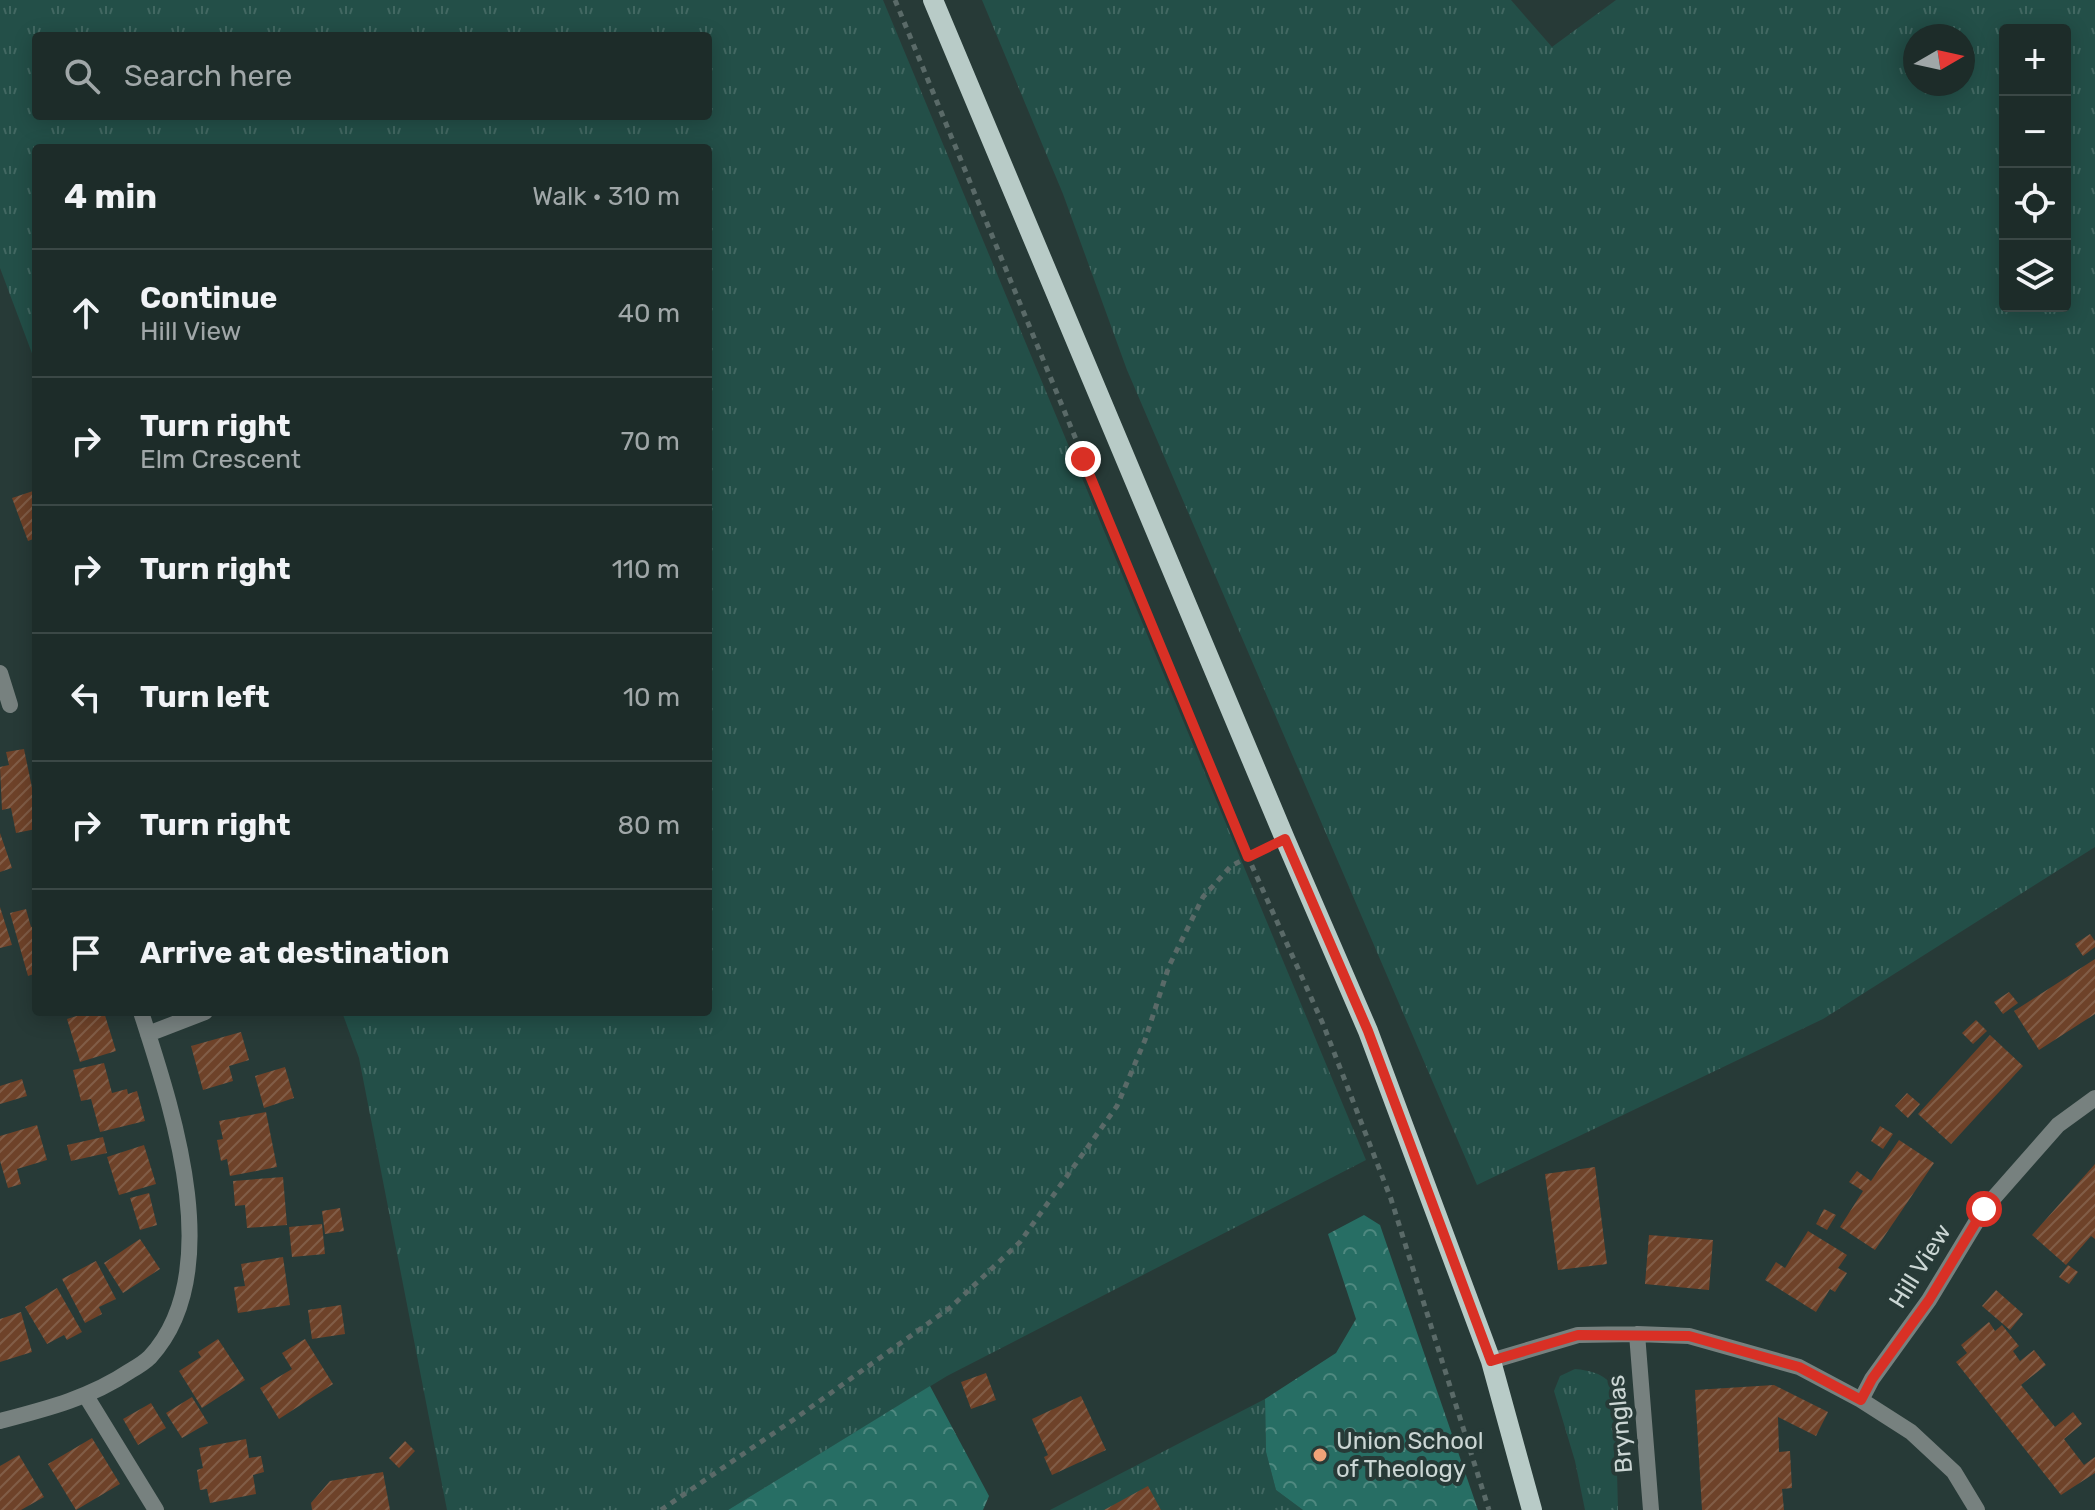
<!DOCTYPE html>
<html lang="en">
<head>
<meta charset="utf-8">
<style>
	body { margin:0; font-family:Rubik,sans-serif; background:#2a3835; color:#f1f3f6 }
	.controls { position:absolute; right:24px; top:24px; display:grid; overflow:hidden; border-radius:8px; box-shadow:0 4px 20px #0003 }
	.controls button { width:72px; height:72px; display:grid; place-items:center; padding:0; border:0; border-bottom:2px solid #3b4846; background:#1d2c29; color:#f1f3f6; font:40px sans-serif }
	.compass { position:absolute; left:1903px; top:24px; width:72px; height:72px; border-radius:50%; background:#1d2c29; box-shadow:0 4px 20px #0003; rotate:81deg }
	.stop { position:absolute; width:24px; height:24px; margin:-18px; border:6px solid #d93025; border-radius:50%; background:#fff }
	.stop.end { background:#d93025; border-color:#fff; box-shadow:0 2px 8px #0008 }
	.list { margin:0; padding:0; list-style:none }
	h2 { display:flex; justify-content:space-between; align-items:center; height:104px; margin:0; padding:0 32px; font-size:34px }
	h2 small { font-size:26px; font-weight:400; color:#a0a7a8 }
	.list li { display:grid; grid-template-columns:52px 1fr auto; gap:24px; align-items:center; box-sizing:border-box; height:128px; padding:0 32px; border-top:2px solid #3b4846 }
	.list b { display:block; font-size:30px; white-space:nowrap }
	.list p { margin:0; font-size:26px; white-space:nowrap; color:#a0a7a8 }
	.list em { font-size:26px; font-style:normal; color:#a0a7a8 }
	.icon { flex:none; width:44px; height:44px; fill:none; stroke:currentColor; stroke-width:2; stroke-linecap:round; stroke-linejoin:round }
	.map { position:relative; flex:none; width:2095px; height:1510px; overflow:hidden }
	.search { position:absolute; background:#1d2c29; box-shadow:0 4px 20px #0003; left:32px; top:32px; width:680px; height:88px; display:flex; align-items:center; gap:20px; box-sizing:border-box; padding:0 28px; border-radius:8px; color:#a0a7a8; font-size:30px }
	.panel { position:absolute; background:#1d2c29; box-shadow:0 4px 20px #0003; left:32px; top:144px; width:680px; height:872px; border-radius:8px }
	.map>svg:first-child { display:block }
	.grass { fill:url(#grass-tufts); fill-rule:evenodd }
	.forest { fill:url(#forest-crowns) }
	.building { fill:url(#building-hatch) }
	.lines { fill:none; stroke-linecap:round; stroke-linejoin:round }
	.path { stroke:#5a6a68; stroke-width:5; stroke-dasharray:6 6; stroke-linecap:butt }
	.minor { stroke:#77817f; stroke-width:16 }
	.primary { stroke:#b8cbc7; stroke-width:20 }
	.route { stroke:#d93025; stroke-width:10 }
	.poi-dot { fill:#f0a278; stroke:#273a37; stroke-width:3 }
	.labels { text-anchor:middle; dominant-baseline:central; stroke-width:8; stroke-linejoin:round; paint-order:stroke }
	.street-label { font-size:24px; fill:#cbd6d4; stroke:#273a37 }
	.poi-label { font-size:24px; fill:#cbd6d4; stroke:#273a37; text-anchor:start }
</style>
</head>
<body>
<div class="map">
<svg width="2095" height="1510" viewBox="0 0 2095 1510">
	<defs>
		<pattern id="grass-tufts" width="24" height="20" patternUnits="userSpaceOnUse" patternTransform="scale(2)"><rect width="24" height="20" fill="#234f48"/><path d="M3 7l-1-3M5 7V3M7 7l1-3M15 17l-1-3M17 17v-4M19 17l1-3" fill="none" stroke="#426862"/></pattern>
		<pattern id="forest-crowns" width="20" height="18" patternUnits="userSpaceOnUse" patternTransform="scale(2)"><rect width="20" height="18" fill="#276e64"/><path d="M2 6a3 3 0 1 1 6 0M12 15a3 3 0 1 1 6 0" fill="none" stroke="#4f8980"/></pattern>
		<pattern id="building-hatch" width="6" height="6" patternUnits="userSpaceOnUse" patternTransform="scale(2)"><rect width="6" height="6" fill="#6e4229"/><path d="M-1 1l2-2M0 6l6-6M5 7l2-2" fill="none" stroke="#815d47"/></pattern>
	</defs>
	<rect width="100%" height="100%" fill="#273a37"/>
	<path class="grass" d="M0,0H883L1366,1160L947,1376L728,1510H447L359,1058L342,1012H708V148H36V364L0,268ZM36,36H708V116H36Z
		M982,0H1511L1552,47L1616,0H2095V847L1823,1019L1477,1185L1127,370L1063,194ZM2065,30V306H2005V30ZM1915,36H1963V84H1915Z
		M1575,1369C1605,1372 1611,1380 1625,1406L1616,1434L1618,1510H1585L1575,1461L1554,1391L1560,1376Z
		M1265,1399L1266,1452L1276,1490L1303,1510H1050Z"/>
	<path class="forest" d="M1364,1215L1380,1225L1478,1510H1303L1276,1490L1266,1452L1265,1399L1336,1353L1356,1319L1328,1234Z
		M930,1386L989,1496L983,1510H728Z"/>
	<path class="building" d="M36,490V538L28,541L12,498Z
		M24,749L36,807V829L16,833L11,808L2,810L0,767L9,765L6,752Z
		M0,833L12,868L0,872Z
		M0,907L12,945L0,948Z
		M26,909L31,927L36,925V973L28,976L10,913Z
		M2090,934L2095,941V947L2083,956L2075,944Z
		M2095,959V1014L2039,1050L2014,1011Z
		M2009,992L2018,1003L2003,1014L1994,1002Z
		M89,1012H104L116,1051L80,1062L67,1019Z
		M1976,1020L1987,1031L1973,1044L1962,1033Z
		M241,1032L249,1060L229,1066L233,1081L203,1090L191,1046Z
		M1990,1035L2023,1066L1951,1144L1918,1114Z
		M104,1063L112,1093L127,1089L128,1094L137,1091L145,1121L100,1132L91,1099L81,1101L73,1070Z
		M285,1067L294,1098L264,1108L255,1076Z
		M22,1079L27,1096L0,1104V1086Z
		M1907,1093L1920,1104L1908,1118L1895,1106Z
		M266,1112L277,1167L230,1176L227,1159L221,1161L217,1140L223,1139L219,1121Z
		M37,1125L47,1160L17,1169L21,1184L8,1188L0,1161V1136Z
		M1880,1126L1893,1134L1883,1149L1871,1141Z
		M103,1137L107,1153L71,1161L67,1145Z
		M1899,1140L1934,1163L1875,1250L1840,1227L1863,1191L1849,1182L1857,1171L1871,1181Z
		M144,1145L156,1184L119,1195L107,1157Z
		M2095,1164V1239L2091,1236L2066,1265L2032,1235Z
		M1595,1167L1607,1264L1558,1270L1545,1174Z
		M283,1177L287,1225L247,1228L245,1205L235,1206L233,1181Z
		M149,1193L157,1225L140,1230L130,1198Z
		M340,1208L344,1231L325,1234L322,1211Z
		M1824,1209L1836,1215L1827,1230L1816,1224Z
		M322,1224L325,1254L292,1257L289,1227Z
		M1808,1231L1847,1255L1838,1268L1847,1273L1835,1292L1830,1289L1816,1312L1765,1280L1776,1262L1785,1268Z
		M1649,1235L1713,1240L1709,1290L1645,1284Z
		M140,1239L160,1269L123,1293L104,1263Z
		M283,1257L290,1305L238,1313L234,1287L245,1286L241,1264Z
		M96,1261L116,1299L99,1307L102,1314L85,1323L62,1279Z
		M2068,1265L2078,1272L2069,1284L2059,1277Z
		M57,1288L82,1332L67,1340L64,1335L47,1344L25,1307Z
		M1996,1290L2023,1314L2010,1330L1982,1306Z
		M341,1305L345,1334L312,1339L308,1310Z
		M21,1312L32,1352L0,1362V1319Z
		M1989,1322L1995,1331L2002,1325L2019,1346L2013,1351L2020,1361L2034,1350L2046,1365L2021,1385L2055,1427L2073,1412L2082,1424L2064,1439L2084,1465L2095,1457V1473L2061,1495L1956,1362L1967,1353L1961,1345Z
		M218,1339L245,1380L202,1408L179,1371L201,1357L198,1352Z
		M305,1339L333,1384L279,1419L260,1388L292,1369L282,1353Z
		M986,1373L996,1400L971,1409L961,1382Z
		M1774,1385L1828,1412L1816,1436L1778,1417L1779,1452L1790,1451L1792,1488L1782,1489L1784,1510H1702L1695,1390Z
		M1081,1396L1106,1450L1052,1475L1044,1457L1048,1455L1032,1419Z
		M192,1397L208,1423L182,1438L166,1413Z
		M151,1403L166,1428L138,1445L123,1419Z
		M92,1438L120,1484L76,1510L48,1464Z
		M246,1439L249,1458L261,1456L264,1472L253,1475L256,1494L210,1503L207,1489L200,1490L197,1470L203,1468L199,1448Z
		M405,1441L415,1451L399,1468L389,1458Z
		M19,1455L44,1497L21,1510H0V1466Z
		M383,1472L390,1510H312L311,1503L330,1481Z
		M1148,1486L1161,1510H1104Z"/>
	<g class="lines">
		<path class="path" d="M895,0L1248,857L1323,1024L1391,1199L1489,1510
			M661,1510L793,1420L951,1307L1020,1242L1117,1106L1145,1040L1169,966L1203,897L1231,866L1262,850"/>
		<path class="minor" d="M0,673L10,705
			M148,1034L205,1012
			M1637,1334L1651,1510
			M1491,1361L1578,1335L1637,1334L1689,1336L1799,1367L1861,1400L1911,1432L1954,1472L1977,1510
			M86,1396L156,1510
			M1861,1400L1872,1379L1929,1300L1984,1209L2058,1125L2095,1098
			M0,1421C46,1409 90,1398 130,1371C137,1367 145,1362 150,1357C228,1272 172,1108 141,1012"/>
		<path class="primary" d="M933,0L1285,839L1368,1031L1491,1361L1532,1510"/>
	</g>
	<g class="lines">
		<path class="route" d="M1083,459L1248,857L1285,839L1368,1031L1491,1361L1578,1335L1689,1336L1799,1367L1861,1400L1872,1379L1929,1300L1984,1209"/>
	</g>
	<circle class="poi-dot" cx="1320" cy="1455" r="8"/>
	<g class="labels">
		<g class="street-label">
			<text transform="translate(1920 1266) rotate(-58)">Hill View</text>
			<text transform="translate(1620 1424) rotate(-95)">Brynglas</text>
		</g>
		<g class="poi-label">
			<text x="1336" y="1441">Union School<tspan x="1336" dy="28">of Theology</tspan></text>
		</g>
	</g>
</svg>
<div class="controls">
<button>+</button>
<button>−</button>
<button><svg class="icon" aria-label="locate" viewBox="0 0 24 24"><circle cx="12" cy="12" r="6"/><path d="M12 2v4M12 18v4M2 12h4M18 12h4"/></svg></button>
<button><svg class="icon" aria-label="layers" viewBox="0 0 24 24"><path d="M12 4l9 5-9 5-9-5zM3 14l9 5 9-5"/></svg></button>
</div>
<svg class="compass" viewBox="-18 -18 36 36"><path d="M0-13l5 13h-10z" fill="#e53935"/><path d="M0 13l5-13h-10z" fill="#a0a7a8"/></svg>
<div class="stop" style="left:1984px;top:1209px"></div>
<div class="stop end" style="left:1083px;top:459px"></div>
<div class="search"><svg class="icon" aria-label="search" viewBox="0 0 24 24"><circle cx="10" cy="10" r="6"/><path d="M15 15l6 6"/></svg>Search here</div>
<section class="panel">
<h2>4 min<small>Walk · 310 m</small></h2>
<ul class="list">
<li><svg class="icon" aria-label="ahead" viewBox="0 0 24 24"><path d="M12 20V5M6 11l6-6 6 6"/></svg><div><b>Continue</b><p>Hill View</p></div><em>40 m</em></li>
<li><svg class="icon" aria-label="right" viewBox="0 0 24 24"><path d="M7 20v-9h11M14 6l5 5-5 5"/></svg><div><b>Turn right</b><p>Elm Crescent</p></div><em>70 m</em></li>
<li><svg class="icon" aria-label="right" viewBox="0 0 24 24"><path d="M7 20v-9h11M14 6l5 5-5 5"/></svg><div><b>Turn right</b></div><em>110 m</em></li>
<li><svg class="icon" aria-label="left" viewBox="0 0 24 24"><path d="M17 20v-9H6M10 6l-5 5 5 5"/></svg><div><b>Turn left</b></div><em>10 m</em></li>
<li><svg class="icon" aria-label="right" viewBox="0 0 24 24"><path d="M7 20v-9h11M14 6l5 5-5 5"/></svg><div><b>Turn right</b></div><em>80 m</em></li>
<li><svg class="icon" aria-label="arrive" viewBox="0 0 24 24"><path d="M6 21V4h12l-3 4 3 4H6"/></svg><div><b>Arrive at destination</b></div></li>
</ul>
</section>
</div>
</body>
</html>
